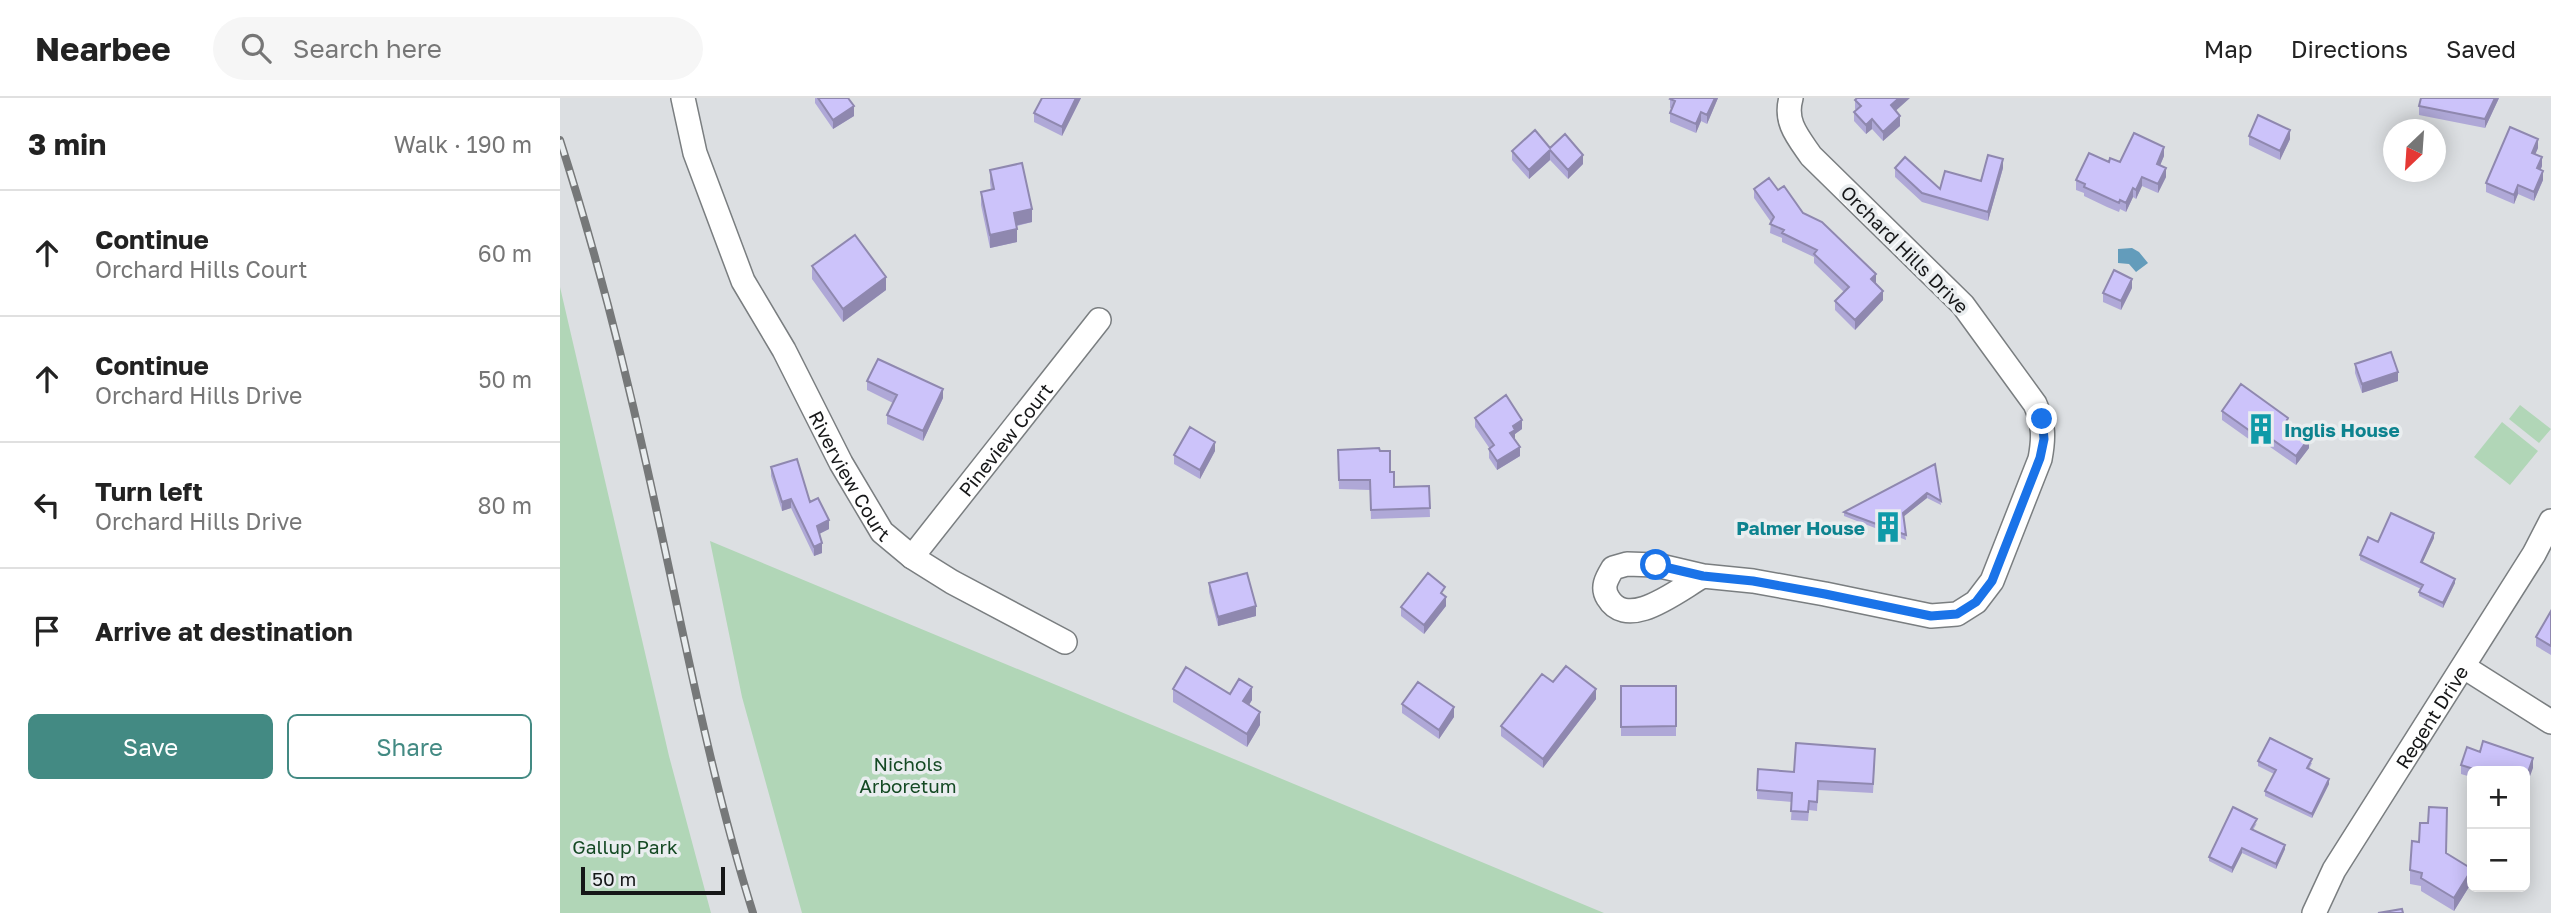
<!DOCTYPE html>
<html lang="en">
<head>
<meta charset="utf-8">
<style>
	body { margin:0; font-family:"Golos Text",sans-serif; background:#f6f6f6; color:#222 }
	.controls { position:absolute; right:21px; bottom:21px; display:grid; overflow:hidden; border-radius:10px; box-shadow:0 4px 18px #0003 }
	.controls button { width:63px; height:63px; display:grid; place-items:center; padding:0; border:0; border-bottom:2px solid #e0e0e0; background:#fff; color:#222; font:35px sans-serif }
	.compass { position:absolute; left:1823px; top:21px; width:63px; height:63px; border-radius:50%; background:#fff; box-shadow:0 4px 18px #0003; rotate:205deg }
	.scale { position:absolute; left:21px; bottom:18px; width:144px; box-sizing:border-box; padding-left:7px; border:4px solid #161718; border-top:0; font-size:19px; line-height:24px; white-space:nowrap; color:#161718; -webkit-text-stroke:5px #e9edef; paint-order:stroke }
	.stop { position:absolute; width:21px; height:21px; margin:-16px; border:5px solid #1a73e8; border-radius:50%; background:#fff }
	.stop.end { background:#1a73e8; border-color:#fff; box-shadow:0 2px 7px #0008 }
	.list { margin:0; padding:0; list-style:none }
	h2 { display:flex; justify-content:space-between; align-items:center; height:91px; margin:0; padding:0 28px; font-size:30px }
	h2 small { font-size:23px; font-weight:400; color:#767676 }
	.list li { display:grid; grid-template-columns:46px 1fr auto; gap:21px; align-items:center; box-sizing:border-box; height:126px; padding:0 28px; border-top:2px solid #e0e0e0 }
	.list b { display:block; font-size:26px; white-space:nowrap }
	.list p { margin:0; font-size:23px; white-space:nowrap; color:#767676 }
	.list em { font-size:23px; font-style:normal; color:#767676 }
	.actions { display:flex; gap:14px; padding:21px 28px }
	.actions a { flex:1; padding:16px 0; border:2px solid #438a83; border-radius:10px; text-align:center; font-size:24px; color:#438a83 }
	.actions .main { background:#438a83; color:#fff }
	.icon { flex:none; width:38px; height:38px; fill:none; stroke:currentColor; stroke-width:2; stroke-linecap:round; stroke-linejoin:round }
	.map { position:relative; flex:none; width:1991px; height:815px; overflow:hidden }
	header { display:flex; align-items:center; gap:42px; box-sizing:border-box; height:98px; padding:0 35px; background:#fff; border-bottom:2px solid #e0e0e0 }
	header strong { font-size:33px }
	nav { display:flex; gap:38px; margin-inline-start:auto; font-size:24px }
	.search { width:490px; height:63px; background:#f6f6f6; display:flex; align-items:center; gap:18px; box-sizing:border-box; padding:0 24px; border-radius:38px; color:#767676; font-size:26px }
	main { display:flex }
	aside { flex:1; background:#fff }
	.map>svg:first-child { display:block }
	.green { fill:#b1d6b7 }
	.water { fill:#639cbb }
	.lines { fill:none; stroke-linecap:round; stroke-linejoin:round }
	.minor-casing { stroke:#7a7e80; stroke-width:26 }
	.minor { stroke:#fff; stroke-width:23 }
	.rail-casing { stroke:#767879; stroke-width:8 }
	.rail { stroke:#e9edef; stroke-width:5; stroke-dasharray:16; stroke-linecap:butt }
	.wall { fill:#afa8d7 }
	.shaded-wall { fill:#8f88af }
	.building { fill:#ccc3fa; stroke:#8f88af; stroke-width:2 }
	.route { stroke:#1a73e8; stroke-width:9 }
	.labels { text-anchor:middle; dominant-baseline:central; stroke-width:7; stroke-linejoin:round; paint-order:stroke }
	.street-label { font-size:19px; fill:#161718; stroke:#e9edef }
	.culture-label { font-size:19px; font-weight:bold; fill:#0d838f; stroke:#e9edef; text-anchor:start }
	.park-label { font-size:19px; fill:#144923; stroke:#e9edef }
</style>
</head>
<body>
<header>
<strong>Nearbee</strong>
<div class="search"><svg class="icon" aria-label="search" viewBox="0 0 24 24"><circle cx="10" cy="10" r="6"/><path d="M15 15l6 6"/></svg>Search here</div>
<nav><a>Map</a><a>Directions</a><a>Saved</a></nav>
</header>
<main>
<aside>
<h2>3 min<small>Walk · 190 m</small></h2>
<ul class="list">
<li><svg class="icon" aria-label="ahead" viewBox="0 0 24 24"><path d="M12 20V5M6 11l6-6 6 6"/></svg><div><b>Continue</b><p>Orchard Hills Court</p></div><em>60 m</em></li>
<li><svg class="icon" aria-label="ahead" viewBox="0 0 24 24"><path d="M12 20V5M6 11l6-6 6 6"/></svg><div><b>Continue</b><p>Orchard Hills Drive</p></div><em>50 m</em></li>
<li><svg class="icon" aria-label="left" viewBox="0 0 24 24"><path d="M17 20v-9H6M10 6l-5 5 5 5"/></svg><div><b>Turn left</b><p>Orchard Hills Drive</p></div><em>80 m</em></li>
<li><svg class="icon" aria-label="arrive" viewBox="0 0 24 24"><path d="M6 21V4h12l-3 4 3 4H6"/></svg><div><b>Arrive at destination</b></div></li>
</ul>
<div class="actions"><a class="main">Save</a><a>Share</a></div>
</aside>
<div class="map">
<svg width="1991" height="815" viewBox="0 0 1991 815">
	<rect width="100%" height="100%" fill="#dcdfe2"/>
	<path class="green" d="M0,189L109,658L151,815H0Z
		M1960,307L1991,331L1979,345L1949,321Z
		M1942,324L1978,353L1950,387L1914,359Z
		M150,443L1044,815H242L182,599Z"/>
	<path class="water" d="M1572,150L1579,154L1588,165L1576,174L1569,166L1558,165V151Z"/>
	<g class="lines">
		<defs>
			<g id="minor">
				<path id="s1" d="M123,0L135,55L183,183L224,252L281,365L322,434L352,459L392,484L505,544"/>
				<path id="s2" d="M352,459L539,222"/>
				<path d="M1143,478C1119,491 1068,534 1048,500C1041,489 1047,480 1053,470L1067,466L1096,467L1143,478L1193,483L1265,496L1371,518L1397,516L1416,504L1432,483L1480,361C1484,340 1484,326 1475,306L1403,207L1251,58C1238,39 1224,24 1231,0"/>
				<path d="M1904,569L1991,624"/>
				<path id="s3" d="M1754,815L1774,772L1974,456L1991,423"/>
			</g>
		</defs>
		<use href="#minor" class="minor-casing"/>
		<use href="#minor" class="minor"/>
		<defs>
			<path id="rail" d="M0,42C34,148 62,256 86,365C120,515 147,668 193,815"/>
		</defs>
		<use href="#rail" class="rail-casing"/>
		<use href="#rail" class="rail"/>
	</g>
	<path class="wall" d="M255,0H288L294,18L273,31L255,5Z
		M482,0H521L502,38L474,24V15Z
		M1158,0L1147,26L1141,23L1136,35L1110,24V15L1112,11L1110,10V1Z
		M1939,0L1925,30L1859,17V8Z
		M1295,2L1335,13L1340,28L1323,43L1312,31L1306,36L1294,23V14L1296,12L1295,11Z
		M1689,38L1730,41L1720,62L1689,47Z
		M990,50L1023,66L1008,81L990,62L969,81L952,62V53Z
		M1978,50L1975,56L1982,68L1981,71L1983,82L1974,103L1958,96L1954,106L1926,94V85Z
		M1604,58L1600,67L1606,79L1598,95L1582,88L1576,101L1573,99L1566,114L1560,111L1559,114L1547,109L1524,98V95L1516,92V82L1549,64H1560Z
		M1335,70L1380,91L1421,83L1443,70L1428,123L1362,104L1335,79Z
		M430,72L472,124L457,128V144L430,150L421,107V94L431,92L430,85Z
		M1194,91L1218,92L1243,115L1316,185L1323,202L1295,232L1275,212V203L1284,194L1254,165V159L1222,144V140L1210,135L1211,124L1194,100Z
		M252,168L326,192L283,224L252,181Z
		M1572,190L1561,212L1543,204V195Z
		M1795,266L1838,283L1802,295L1795,275Z
		M307,283L383,300L363,343L327,326V317L333,305L307,292Z
		M1662,313L1728,326L1749,350L1736,367L1703,344L1700,349L1662,322Z
		M915,320L962,331L955,336V341L960,358L937,372L929,360V351H930L915,329Z
		M778,352L820,353L830,374L834,389L869,388L870,419L811,421L810,392L779,391Z
		M655,353L640,381L614,366V357Z
		M1375,366L1381,407L1367,400L1343,419L1346,442L1284,418V414Z
		M211,369L250,404L269,431L259,436L262,455L254,458L231,410L222,413L211,378Z
		M1874,440L1862,465L1895,485L1883,510L1859,498V494L1861,491L1800,462V457L1818,444Z
		M649,485L696,518L658,528L649,494Z
		M885,498L886,508L864,536L841,518V509Z
		M1991,513V557L1976,548V539Z
		M993,584L1036,601L983,670L941,638V628Z
		M1061,588H1116V638H1061Z
		M613,591L670,596L692,602L689,607L700,627L687,649L613,604Z
		M842,606L894,619L879,641L842,615Z
		M1920,654L1973,670L1965,673H1912V691L1910,690L1911,679L1901,676V667Z
		M1315,660L1313,695L1258,692L1257,713L1249,712L1248,723L1231,722L1232,704L1197,701V692L1234,674Z
		M1698,663L1752,665L1749,671L1769,686L1752,720L1705,698V693L1714,676L1698,668Z
		M1697,725L1693,732L1725,751L1716,771L1682,755L1672,775L1649,763V759Z
		M1887,755L1912,784L1894,813L1861,793V788L1850,786V772Z"/>
	<path class="shaded-wall" d="M516,0H521L502,38V29Z
		M1155,0H1158L1147,26V17Z
		M1339,0H1350L1331,17V7Z
		M1935,0H1939L1925,30V21Z
		M294,8V18L273,31V22Z
		M1141,14V23L1136,35V26Z
		M1340,18V28L1323,43V34Z
		M1312,21V31L1306,36V27Z
		M1730,32V41L1720,62V53Z
		M1978,41V50L1972,64V55Z
		M1604,49V58L1597,75V66Z
		M990,52V62L969,81V72Z
		M1023,57V66L1008,81V72Z
		M1982,59V68L1977,79V70Z
		M1443,61V70L1428,123V114Z
		M1606,70V79L1598,95V86Z
		M1983,73V82L1974,103V94Z
		M1582,79V88L1576,101V92Z
		M1958,87V96L1954,106V97Z
		M1573,90V99L1566,114V105Z
		M472,111V124L454,128V115Z
		M457,131V144L430,150V137Z
		M1316,176V185L1311,190V181Z
		M326,179V192L283,224V211Z
		M1572,181V190L1561,212V203Z
		M1323,193V202L1295,232V222Z
		M1838,274V283L1802,295V286Z
		M383,291V300L363,343V333Z
		M962,322V331L955,336V341L950,344V335L953,328Z
		M1703,335V344L1700,349V340Z
		M1749,340V350L1736,367V358Z
		M655,344V353L640,381V372Z
		M960,349V358L937,372V363Z
		M1367,395V400L1343,419V415Z
		M231,401V410L222,413V404Z
		M269,422V431L257,437V428Z
		M1874,435V440L1861,468V464Z
		M262,445V455L254,458V449Z
		M1895,481V485L1883,510V505Z
		M886,499V508L864,536V527Z
		M696,508V518L658,528V519Z
		M692,589V602L683,616V603Z
		M1036,591V601L983,670V661Z
		M894,609V619L879,641V632Z
		M700,614V627L687,649V636Z
		M1973,660V670L1965,692V683Z
		M1769,681V686L1752,720V716Z
		M1725,747V751L1716,771V766Z
		M1682,750V755L1672,775V770Z
		M1912,771V784L1894,813V800Z"/>
	<path class="building" d="M258,0H288L294,8L273,22Z
		M482,0H516L502,29L474,15Z
		M1111,0H1155L1147,17L1141,14L1136,26L1110,15L1115,3L1110,1Z
		M1297,0H1339L1331,7L1340,18L1323,34L1312,21L1306,27L1294,14L1301,8L1295,2Z
		M1861,0H1935L1925,21L1859,8Z
		M1698,17L1730,32L1720,53L1689,38Z
		M1950,29L1978,41L1972,55L1982,59L1977,70L1983,73L1974,94L1958,87L1954,97L1926,85Z
		M975,32L990,50L1005,36L1023,57L1008,72L990,52L969,72L952,53Z
		M1574,35L1604,49L1597,66L1606,70L1598,86L1582,79L1576,92L1573,90L1566,105L1560,102L1559,105L1524,89L1525,86L1516,82L1529,55L1549,64L1550,60L1560,64Z
		M1428,57L1443,61L1428,114L1362,95L1335,70L1345,59L1380,91L1385,73L1421,83Z
		M462,65L472,111L454,115L457,131L430,137L421,94L434,91L430,72Z
		M1209,80L1218,92L1224,88L1243,115L1262,124L1316,176L1311,181L1323,193L1295,222L1275,203L1289,189L1254,156L1257,152L1222,135L1224,132L1210,126L1214,119L1194,91Z
		M295,137L326,179L283,211L252,168Z
		M1554,172L1572,181L1561,203L1543,195Z
		M1831,254L1838,274L1802,286L1795,266Z
		M318,261L383,291L363,333L327,317L337,297L307,283Z
		M1681,286L1728,320L1726,324L1749,340L1736,358L1703,335L1700,340L1662,313Z
		M946,297L962,322L953,328L955,332L950,335L960,349L937,363L929,351L934,347L915,320Z
		M630,329L655,344L640,372L614,357Z
		M819,350L820,353H830V374H834V389L869,388L870,410L811,412L810,382H779L778,352Z
		M237,361L250,404L258,400L269,422L257,428L262,445L254,449L231,401L222,404L211,369Z
		M1375,366L1381,403L1367,395L1343,415L1346,437L1284,414Z
		M1831,415L1874,435L1861,464L1895,481L1883,505L1859,494L1863,487L1800,457L1808,439L1818,444Z
		M687,475L696,508L658,519L649,485Z
		M868,475L885,489L881,495L886,499L864,527L841,509Z
		M1991,513V548L1976,539Z
		M1006,568L1036,591L983,661L941,628L982,576L993,584Z
		M626,569L670,596L679,581L692,589L683,603L700,614L687,636L613,591Z
		M858,584L894,609L879,632L842,606Z
		M1061,588H1116V628L1061,629Z
		M1710,640L1752,661L1747,670L1769,681L1752,716L1705,693L1716,672L1698,663Z
		M1923,643L1973,660L1965,683V673H1913L1914,671L1901,667L1907,649L1920,654Z
		M1236,645L1315,651L1313,686L1258,683L1257,704L1249,703L1248,714L1231,713L1232,695L1197,692L1198,671L1234,674Z
		M1673,709L1697,721L1691,731L1725,747L1716,766L1682,750L1672,770L1649,759Z
		M1869,709L1887,710L1886,755L1912,771L1894,800L1861,780L1862,775L1850,772L1852,743L1859,744L1860,725H1868Z
		M1842,811L1843,815H1818Z"/>
	<g class="lines">
		<path class="route" d="M1096,467L1143,478L1193,483L1265,496L1371,518L1397,516L1416,504L1432,483L1480,360L1484,341L1482,321"/>
	</g>
	<defs>
		<symbol id="building-bare" viewBox="-9 -9 18 18"><path d="M-4-6H4V6H1V3H-1V6H-4ZM-2.5-4.3h1.7v1.8h-1.7ZM.8-4.3h1.7v1.8H.8ZM-2.5-1h1.7V.8h-1.7ZM.8-1h1.7V.8H.8Z" fill="#0f9aa8" stroke="#e9edef" stroke-width="2.5" paint-order="stroke"/></symbol>
	</defs>
	<g fill-rule="evenodd">
		<use href="#building-bare" x="1679" y="309" width="44" height="44"/>
		<use href="#building-bare" x="1306" y="407" width="44" height="44"/>
	</g>
	<g class="labels">
		<g class="street-label">
			<text transform="translate(1345 151) rotate(45)">Orchard Hills Drive</text>
			<text stroke="none"><textPath href="#s2" startOffset="150">Pineview Court</textPath></text>
			<text stroke="none"><textPath href="#s1" startOffset="415">Riverview Court</textPath></text>
			<text stroke="none"><textPath href="#s3" startOffset="229">Regent Drive</textPath></text>
		</g>
		<g class="culture-label">
			<text x="1724" y="331">Inglis House</text>
			<text x="1305" y="429" text-anchor="end">Palmer House</text>
		</g>
		<g class="park-label">
			<text x="348" y="665">Nichols<tspan x="348" dy="22">Arboretum</tspan></text>
			<text x="65" y="748">Gallup Park</text>
		</g>
	</g>
</svg>
<div class="controls">
<button>+</button>
<button>−</button>
</div>
<svg class="compass" viewBox="-18 -18 36 36"><path d="M0-13l5 13h-10z" fill="#e53935"/><path d="M0 13l5-13h-10z" fill="#767676"/></svg>
<div class="scale">50 m</div>
<div class="stop" style="left:1096px;top:467px"></div>
<div class="stop end" style="left:1482px;top:321px"></div>
</div>
</main>
</body>
</html>
